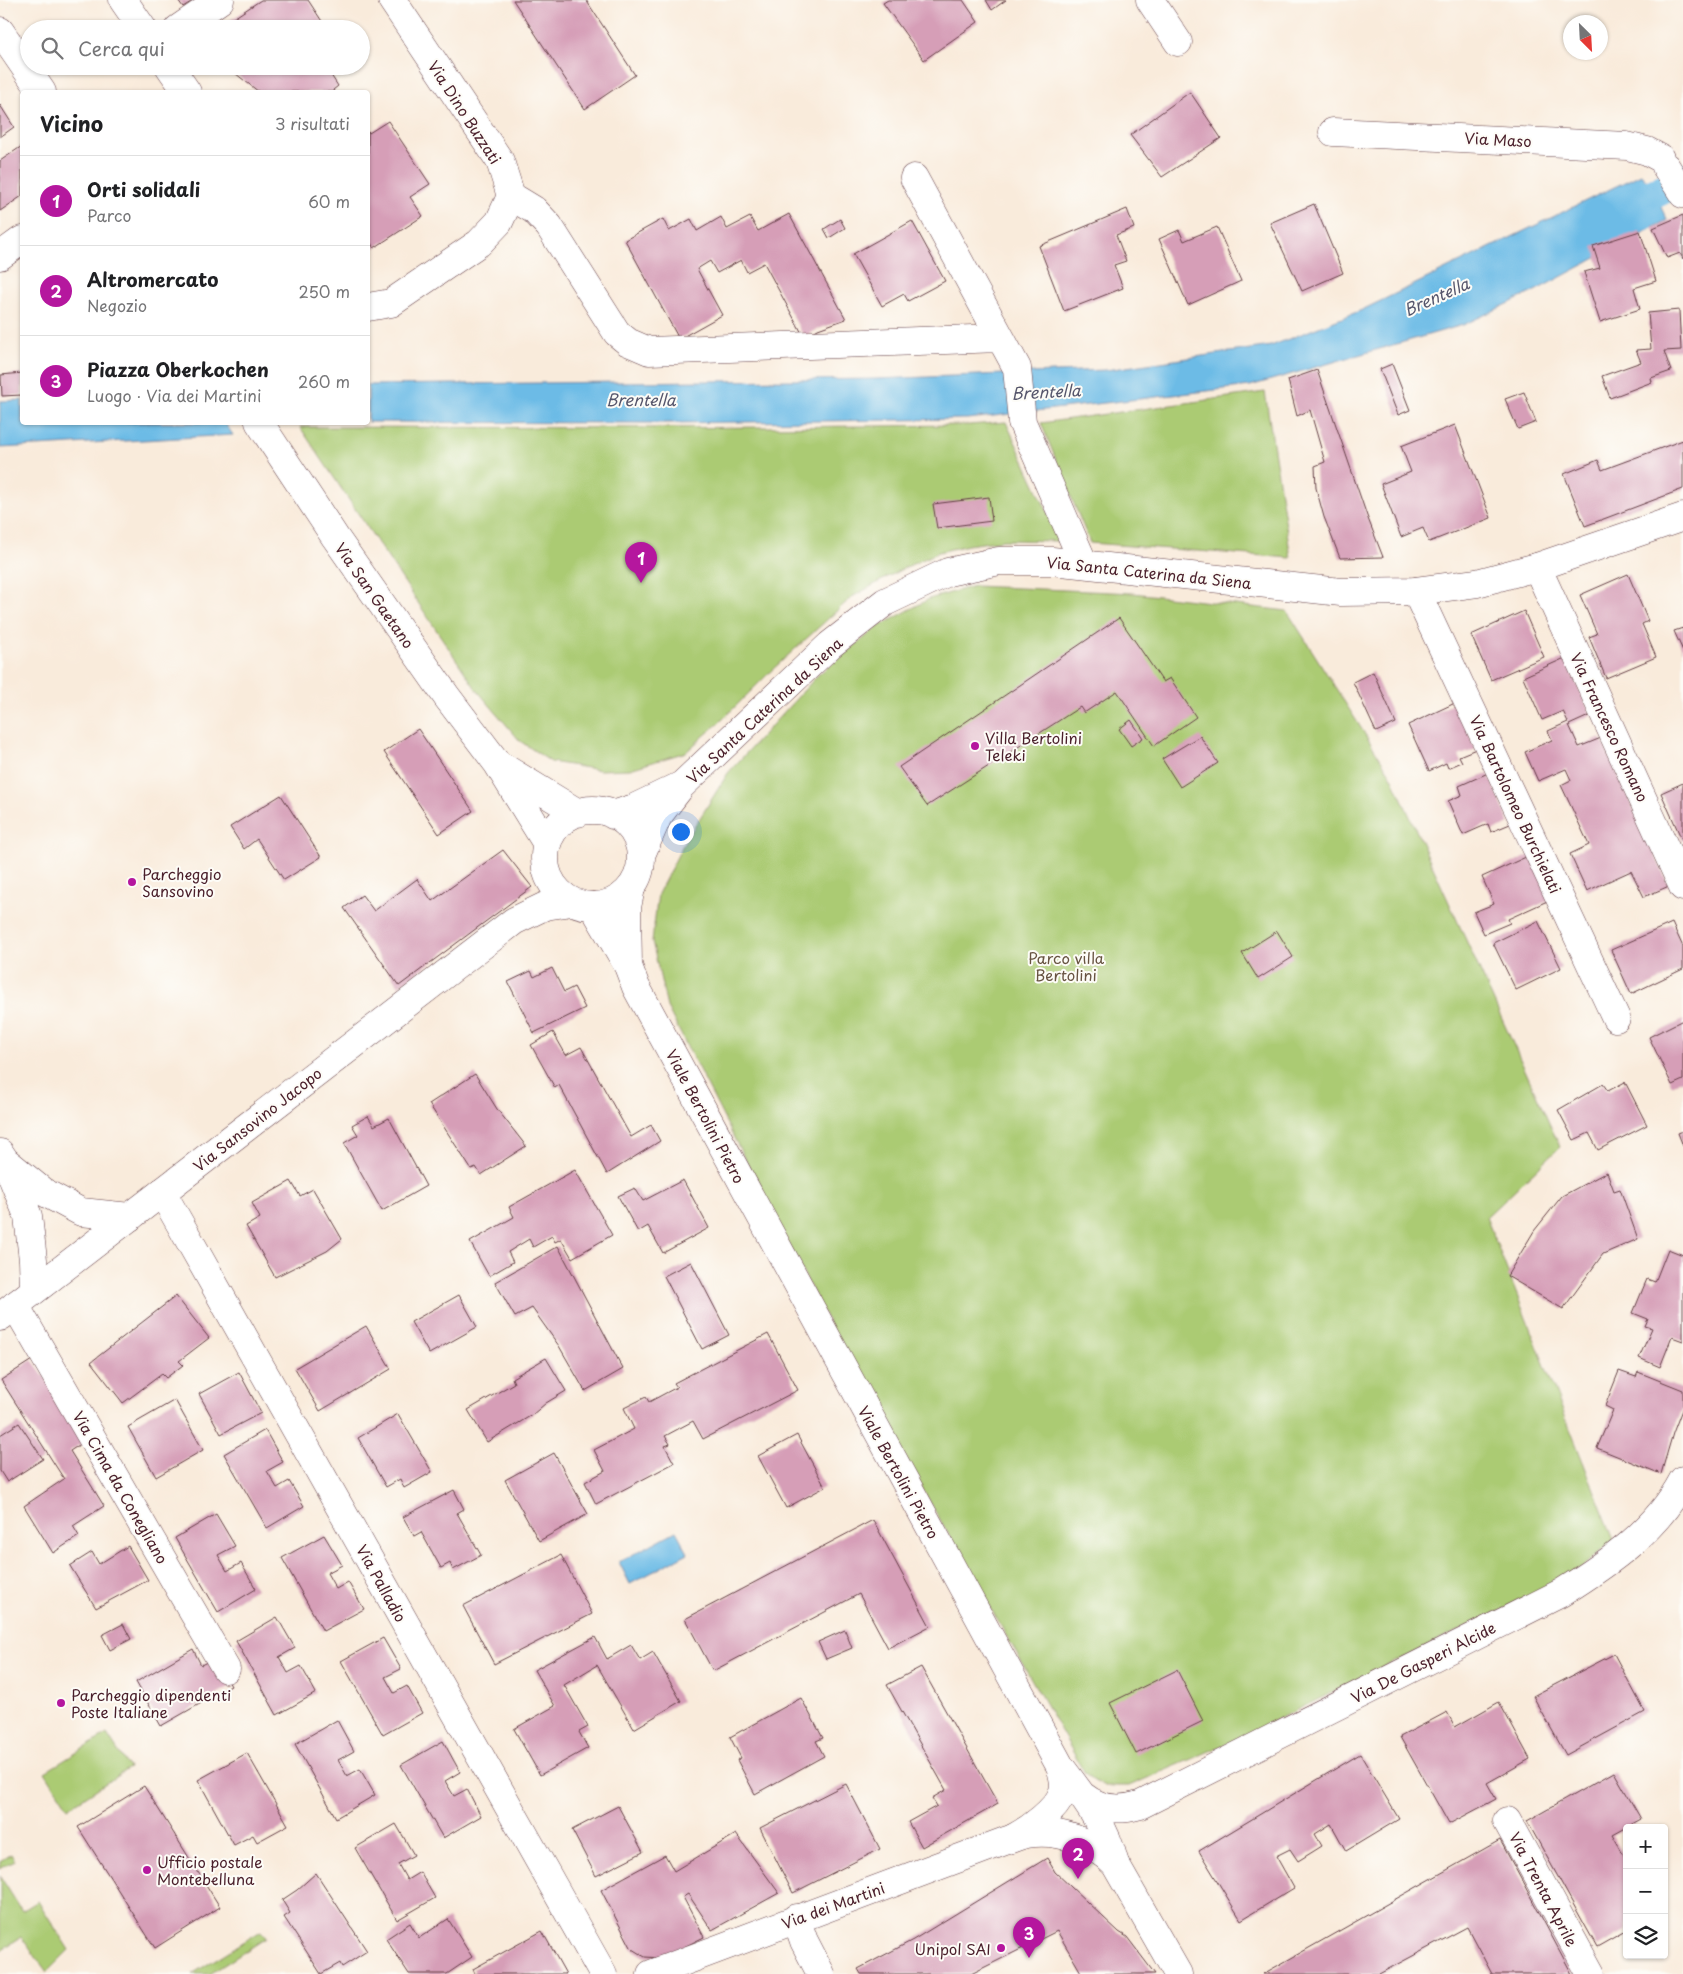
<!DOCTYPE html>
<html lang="it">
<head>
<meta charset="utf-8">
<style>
	body { margin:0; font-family:"Playpen Sans",sans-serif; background:#f6f6f6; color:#202124 }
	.controls { position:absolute; right:15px; bottom:15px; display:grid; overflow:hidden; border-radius:5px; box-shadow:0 1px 4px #0004 }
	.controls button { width:45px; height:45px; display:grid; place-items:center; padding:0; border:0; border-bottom:1px solid #e0e0e0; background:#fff; color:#202124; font:25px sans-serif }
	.compass { position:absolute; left:1563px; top:15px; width:45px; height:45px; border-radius:50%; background:#fff; box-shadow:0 1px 4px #0004; rotate:156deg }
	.you { position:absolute; left:680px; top:831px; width:18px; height:18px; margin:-12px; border:4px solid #fff; border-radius:50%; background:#1a73e8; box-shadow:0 0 0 8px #1a73e833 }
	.badge { display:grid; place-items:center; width:32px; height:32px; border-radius:50%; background:#b5179e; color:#fff; font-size:16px; font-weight:700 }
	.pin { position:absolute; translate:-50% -41px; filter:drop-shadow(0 1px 2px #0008) }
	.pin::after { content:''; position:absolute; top:26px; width:18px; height:15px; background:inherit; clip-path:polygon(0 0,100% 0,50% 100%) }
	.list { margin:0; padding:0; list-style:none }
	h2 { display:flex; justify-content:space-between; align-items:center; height:65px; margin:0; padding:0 20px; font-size:21px }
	h2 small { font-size:16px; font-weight:400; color:#757577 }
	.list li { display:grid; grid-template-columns:32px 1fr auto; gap:15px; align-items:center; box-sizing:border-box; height:90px; padding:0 20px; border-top:1px solid #e0e0e0 }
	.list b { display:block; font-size:19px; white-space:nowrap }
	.list p { margin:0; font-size:16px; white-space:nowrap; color:#757577 }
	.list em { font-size:16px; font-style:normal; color:#757577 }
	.icon { flex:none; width:28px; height:28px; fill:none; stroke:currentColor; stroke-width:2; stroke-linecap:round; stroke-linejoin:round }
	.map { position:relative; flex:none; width:1683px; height:1974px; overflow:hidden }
	.search { position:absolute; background:#fff; box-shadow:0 1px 4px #0004; left:20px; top:20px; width:350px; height:55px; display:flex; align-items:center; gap:12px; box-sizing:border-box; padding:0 18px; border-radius:28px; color:#757577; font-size:19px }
	.panel { position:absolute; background:#fff; box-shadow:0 1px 4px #0004; left:20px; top:90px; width:350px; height:335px; border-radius:5px }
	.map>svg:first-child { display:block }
	.green { fill:#abcb73; stroke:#7a754f }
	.water { fill:#6cbbe6; stroke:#5b6d88 }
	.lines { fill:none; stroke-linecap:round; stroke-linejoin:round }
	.canal { stroke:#6cbbe6; stroke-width:31 }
	.building { fill:#d69eb7 }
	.street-casing { stroke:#643e45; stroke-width:29 }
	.secondary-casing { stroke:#643e45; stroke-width:29 }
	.street { stroke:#fff; stroke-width:28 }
	.secondary { stroke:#fff; stroke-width:28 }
	.poi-dot { fill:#b5179e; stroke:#fdfcf7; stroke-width:2 }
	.labels { text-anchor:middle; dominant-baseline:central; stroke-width:4; stroke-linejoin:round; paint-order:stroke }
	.street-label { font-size:15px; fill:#4a1f2b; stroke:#fdfcf7 }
	.poi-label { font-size:15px; fill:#4a1f2b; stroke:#fdfcf7; text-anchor:start }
	.park-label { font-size:15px; fill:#675341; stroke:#fdfcf7 }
	.water-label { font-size:16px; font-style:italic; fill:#56566c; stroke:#fdfcf7 }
</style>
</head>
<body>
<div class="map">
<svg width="1683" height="1974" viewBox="0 0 1683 1974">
	<rect width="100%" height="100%" fill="#fdfcf7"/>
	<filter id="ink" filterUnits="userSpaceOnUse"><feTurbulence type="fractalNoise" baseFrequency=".02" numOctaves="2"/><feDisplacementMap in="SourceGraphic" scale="10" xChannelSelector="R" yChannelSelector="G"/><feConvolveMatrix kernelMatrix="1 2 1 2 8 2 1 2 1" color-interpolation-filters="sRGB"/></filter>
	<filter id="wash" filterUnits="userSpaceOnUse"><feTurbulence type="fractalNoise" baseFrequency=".0096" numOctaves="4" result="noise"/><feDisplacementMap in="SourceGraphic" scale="20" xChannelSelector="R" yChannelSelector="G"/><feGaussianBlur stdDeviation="1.12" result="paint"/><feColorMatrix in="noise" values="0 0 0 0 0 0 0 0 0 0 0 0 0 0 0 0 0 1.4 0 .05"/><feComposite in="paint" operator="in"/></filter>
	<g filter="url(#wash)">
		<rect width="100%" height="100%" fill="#f9ebdb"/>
		<path class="green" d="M1265,392L1291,558L1090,543L1041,423Z
			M1006,422L1061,541L1004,540L968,545L939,552L902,569L852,597L772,670L722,720L686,752L630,769L600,770L551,762L520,741L476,689L300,427L663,428L969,425Z
			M974,586L1133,593L1287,611L1392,777L1560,1147L1486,1217L1614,1540L1582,1567L1530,1596L1233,1741L1129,1786H1105L1094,1781L1085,1773L839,1343L667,1007L652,941L658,894L683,845L728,773L818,675L878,627L929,599Z
			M107,1734L129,1768L68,1808L45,1772Z
			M11,1854L15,1861L0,1869V1861Z
			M0,1876L22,1911L38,1901L69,1950L47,1972L21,1937L0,1951Z
			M261,1931L266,1938L210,1974H192Z"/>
		<path class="water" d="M1641,174L1651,186L1667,220L1531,293L1463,325L1250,386L968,419L665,423L368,422V385L876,379L1106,370L1271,346L1362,310Z
			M22,400V422L225,423L233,435L0,448V401Z
			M676,1531L688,1553L630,1584L619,1562Z"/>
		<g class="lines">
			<path class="canal" d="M1617,212L1683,179"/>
		</g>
		<g id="blocks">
			<path class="building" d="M178,0H194L183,7Z
				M261,0H308L327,29H217Z
				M513,0H586L635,75L585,109Z
				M888,0H963L978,22L924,60L883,3Z
				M986,0H1006L992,10Z
				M226,66H325L338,86L333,90L334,92H259Z
				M1190,92L1221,138L1162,177L1130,135Z
				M0,105L14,127L0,137Z
				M388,121L430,184L410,197L423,216L374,248L368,239V131L369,133Z
				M22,146V196L0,211V161Z
				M1314,204L1343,273L1302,291L1270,223Z
				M1127,209L1134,228L1116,235L1126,261L1114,265L1123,288L1064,311L1039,246Z
				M789,214L846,319L818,329L804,337L764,263L747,272L741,260L717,273L710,261L697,269L722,315L679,339L625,240L663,219L669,231L691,219L697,231L721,217L727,229L750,217L758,231Z
				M1683,215V259L1680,253L1667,258L1653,228Z
				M840,219L845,228L829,238L824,229Z
				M912,221L945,281L908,301L904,294L882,306L853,254Z
				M1217,227L1241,281L1188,305L1159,239L1179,230L1184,241Z
				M1640,231L1656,281L1634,288L1640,309L1600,322L1584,272L1600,268L1593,246Z
				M1679,310L1681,350L1664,351L1671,371L1651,378L1652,382L1610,398L1602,376L1641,362L1636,350L1651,349L1648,313Z
				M1392,364L1410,410L1398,415L1380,369Z
				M1317,370L1367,516L1383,557L1340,558L1324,517L1316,488L1315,466L1325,462L1310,410L1297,416L1288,380Z
				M22,373V395L2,396L1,375Z
				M1524,392L1536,422L1518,429L1505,399Z
				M1455,425L1491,518L1429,542L1423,528L1401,537L1381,484L1411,472L1401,446Z
				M1683,440V489L1585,526L1564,474L1598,460L1602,470Z
				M989,497L992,521L937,528L933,504Z
				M1628,574L1648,621L1642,624L1656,657L1606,678L1589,637L1597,634L1580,595Z
				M1524,611L1544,657L1491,680L1471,635Z
				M1119,618L1163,682L1170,678L1196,717L1154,746L1117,691L1084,713L1080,707L927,806L899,767Z
				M1683,628V651L1674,631Z
				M1565,658L1591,715L1569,725L1579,747L1601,738L1669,886L1644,897L1631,871L1587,891L1570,854L1589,845L1561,785L1571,780L1566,769L1538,781L1525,752L1552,740L1548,731L1568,722L1563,711L1542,720L1523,677Z
				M1373,672L1396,723L1376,732L1353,682Z
				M1455,703L1476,749L1459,756L1462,762L1448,768L1446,763L1429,771L1408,725Z
				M1131,720L1143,738L1131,746L1119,729Z
				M418,729L473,811L439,834L384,752Z
				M1200,736L1218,763L1180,787L1162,759Z
				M1488,773L1510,824L1491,832L1488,824L1463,835L1448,801L1462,795L1459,786Z
				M1683,783V842L1661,793Z
				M281,795L321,857L284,880L257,839L244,849L230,827Z
				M503,850L532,887L399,986L344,908L362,895L374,911L417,879L432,901Z
				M1537,852L1556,897L1508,919L1510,923L1484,934L1474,912L1494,904L1482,877Z
				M1538,921L1561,968L1516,990L1493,943Z
				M1672,923L1683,947V969L1631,994L1611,950Z
				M1277,931L1293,957L1258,979L1242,953Z
				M552,968L564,992L574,987L585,1008L534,1033L508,982L531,971L534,977Z
				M1683,1020V1080L1672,1085L1649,1037Z
				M553,1032L566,1055L581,1047L631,1137L651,1125L660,1141L607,1174L559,1085L555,1088L531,1045Z
				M475,1074L497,1109L526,1146L481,1175L476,1167L471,1169L429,1104Z
				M1625,1082L1647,1125L1598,1150L1589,1133L1574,1140L1558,1110L1603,1084L1608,1091Z
				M368,1116L374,1126L389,1118L426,1186L382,1211L344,1143L358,1135L352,1125Z
				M1683,1131V1146L1678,1133Z
				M575,1170L612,1235L572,1258L561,1239L555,1242L552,1236L533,1247L529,1239L508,1252L513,1262L489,1276L470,1242L514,1217L509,1207Z
				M1607,1172L1614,1191L1620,1189L1638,1239L1603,1254L1563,1309L1507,1276L1534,1231L1562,1196Z
				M683,1180L709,1228L663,1253L648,1226L638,1232L618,1196L635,1188L643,1201Z
				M291,1181L300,1196L313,1189L342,1239L327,1251L275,1277L246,1226L260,1218L252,1203Z
				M558,1246L623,1369L585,1391L559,1346L532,1308L515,1317L495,1282Z
				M1668,1249L1683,1255V1341L1672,1337L1660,1367L1639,1358L1652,1328L1645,1326L1648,1319L1633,1313L1647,1279L1655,1282Z
				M691,1262L729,1335L702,1349L664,1276Z
				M459,1295L477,1327L429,1354L411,1322Z
				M176,1296L209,1338L179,1361L183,1365L166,1378L162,1374L123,1403L91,1362Z
				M366,1326L391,1369L320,1411L295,1368Z
				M768,1334L798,1390L703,1439L693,1421L665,1436L670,1444L665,1446L674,1463L596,1504L585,1482L605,1471L594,1450L634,1429L624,1408L646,1397L649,1402L677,1387L674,1383Z
				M546,1358L566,1391L546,1403L532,1415L487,1442L468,1410L514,1383L512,1378Z
				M32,1360L91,1437L70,1451L104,1506L73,1526L79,1536L53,1553L24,1506L64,1479L1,1380Z
				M1619,1371L1636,1377L1638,1372L1683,1390V1407L1673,1433L1661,1474L1597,1448L1613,1410L1605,1406Z
				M239,1372L261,1413L221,1434L199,1394Z
				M175,1400L203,1450L156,1477L128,1427Z
				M398,1414L432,1472L404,1488L400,1479L386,1487L358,1438Z
				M19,1423L43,1459L7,1482L0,1471V1435Z
				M265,1430L283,1462L267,1471L277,1488L289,1481L304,1506L267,1528L224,1454Z
				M797,1435L825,1487L786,1508L758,1456Z
				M554,1453L588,1514L539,1541L505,1480Z
				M454,1490L464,1509L457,1513L481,1555L453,1570L450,1563L441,1568L421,1532L414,1536L403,1517Z
				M216,1514L235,1546L218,1555L227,1571L241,1563L256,1589L218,1612L175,1538Z
				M873,1520L930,1626L888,1648L859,1594L713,1671L685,1619Z
				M324,1535L342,1565L327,1573L336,1589L348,1582L364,1609L323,1631L282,1558Z
				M128,1546L148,1580L96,1608L70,1566L92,1552L99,1564Z
				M561,1555L592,1614L494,1664L463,1606Z
				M277,1617L295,1648L279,1657L288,1673L301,1666L316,1693L277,1715L236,1641Z
				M123,1624L131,1639L110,1650L102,1635Z
				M845,1630L852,1648L826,1659L818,1642Z
				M595,1637L607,1659L631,1645L640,1660L653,1652L681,1701L634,1729L597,1665L564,1685L588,1727L579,1732L588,1748L540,1775L514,1729L555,1706L534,1670Z
				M383,1638L401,1669L385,1677L394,1693L407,1686L422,1713L383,1735L341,1661Z
				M193,1649L201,1665L215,1658L231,1686L161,1726L136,1682Z
				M1614,1654L1645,1712L1566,1755L1533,1696Z
				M921,1667L998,1804L922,1847L908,1822L937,1806L932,1798L946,1790L887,1685Z
				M1177,1670L1203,1721L1136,1754L1110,1703Z
				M801,1698L823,1738L816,1741L824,1756L755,1794L737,1760L741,1758L730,1737Z
				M1499,1702L1530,1759L1487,1783L1496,1799L1449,1824L1400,1737L1447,1712L1455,1727Z
				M337,1720L354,1751L338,1760L347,1776L360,1769L375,1795L336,1818L295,1744Z
				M443,1741L460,1772L445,1781L454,1796L467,1789L481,1816L443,1838L401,1765Z
				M247,1753L288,1825L257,1842L253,1835L234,1845L198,1780Z
				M1360,1754L1399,1819L1346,1851L1331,1824L1315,1834L1322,1846L1298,1861L1290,1849L1276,1856L1294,1888L1241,1920L1199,1851Z
				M1614,1772L1641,1819L1612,1835L1627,1861V1930L1597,1947L1527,1821Z
				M846,1784L880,1849L793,1893L760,1828Z
				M144,1786L220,1907L155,1948L78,1827Z
				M618,1806L643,1852L596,1876L572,1830Z
				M396,1824L414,1855L398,1864L407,1880L420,1872L435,1898L397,1920L355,1848Z
				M736,1834L779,1893L712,1930L688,1894L683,1897L704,1937L662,1958L645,1957L632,1949L601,1890L665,1855L674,1871Z
				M1500,1840L1572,1974H1492L1467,1927L1379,1974H1263Z
				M1047,1858L1055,1872L1119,1932L1127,1937L1155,1974H1082L1057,1931L971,1974H861L858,1969L913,1940Z
				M316,1873L367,1951L342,1967L340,1963L321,1974L284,1917L290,1913L282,1900L297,1890Z
				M448,1919L472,1957L447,1974H409L386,1939L410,1923L419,1938Z
				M542,1931L566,1974H475L473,1969Z"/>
		</g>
	</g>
	<g filter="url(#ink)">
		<use href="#blocks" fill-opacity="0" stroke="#643e45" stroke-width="1"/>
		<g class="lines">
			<defs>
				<path id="street" d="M123,0L143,29
					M1150,0L1178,42
					M178,29L220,0
					M169,66L187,92
					M1333,132L1627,146L1647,151L1660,158
					M1666,167L1683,194
					M914,178L1017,368L1022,422L1084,564
					M511,196L534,210L549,226L617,333L628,342L649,351L1000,338
					M0,256L22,240
					M368,307L391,303L479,243L499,222L511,196L500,161L392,0
					M1537,567L1683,887
					M1416,591L1616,1018
					M593,906L628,966L627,907L631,888
					M628,966L636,987L1060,1766C1085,1799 1105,1824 1115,1864
					M0,1153L6,1162L28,1216L33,1260L34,1289
					M8,1163L42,1191L81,1212L130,1217
					M162,1192L603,1974
					M15,1305L226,1669
					M1083,1796C1100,1810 1120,1811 1140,1805L1561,1593C1609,1563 1657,1530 1683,1480
					M1507,1821L1591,1974
					M1015,1837C1030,1829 1056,1810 1062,1794C1066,1785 1063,1775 1060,1766
					M796,1918L804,1941L821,1974"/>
				<path id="secondary" d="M0,31L42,92
					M259,422L335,537L447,697L497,763L547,844
					M503,767L578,813
					M545 858a48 48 0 1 1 96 0a48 48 0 1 1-96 0Z
					M613,815L634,808L682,785L830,645L885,602L948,572L999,561H1052L1341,592L1416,591L1477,583L1537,567L1683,517
					M641,855L658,816L679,789
					M0,1317L514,921L545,906L572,902
					M651,1974L1005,1841C1012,1839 1019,1835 1027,1834C1059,1829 1092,1841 1115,1864L1178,1974"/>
			</defs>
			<use href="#street" class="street-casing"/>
			<use href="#secondary" class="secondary-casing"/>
			<use href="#street" class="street"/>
			<use href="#secondary" class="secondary"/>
		</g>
	</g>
	<g class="poi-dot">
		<circle cx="975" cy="746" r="5"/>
		<circle cx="132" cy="882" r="5"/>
		<circle cx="61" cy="1703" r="5"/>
		<circle cx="147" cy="1870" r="5"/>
		<circle cx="1001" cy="1948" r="5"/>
	</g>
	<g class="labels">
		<g class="street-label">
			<text transform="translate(465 112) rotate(57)">Via Dino Buzzati</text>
			<text transform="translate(1498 139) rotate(3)">Via Maso</text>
			<text transform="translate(1149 572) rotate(6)">Via Santa Caterina da Siena</text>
			<text transform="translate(375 595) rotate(55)">Via San Gaetano</text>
			<text transform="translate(764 710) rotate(-43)">Via Santa Caterina da Siena</text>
			<text transform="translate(1610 727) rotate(65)">Via Francesco Romano</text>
			<text transform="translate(1516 804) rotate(65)">Via Bartolomeo Burchielati</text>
			<text transform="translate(706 1116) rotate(62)">Viale Bertolini Pietro</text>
			<text transform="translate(257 1119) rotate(-38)">Via Sansovino Jacopo</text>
			<text transform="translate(899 1472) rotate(61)">Viale Bertolini Pietro</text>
			<text transform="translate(121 1487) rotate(60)">Via Cima da Conegliano</text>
			<text transform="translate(382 1583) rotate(61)">Via Palladio</text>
			<text transform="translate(1423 1662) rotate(-27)">Via De Gasperi Alcide</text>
			<text transform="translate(1544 1889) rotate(62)">Via Trenta Aprile</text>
			<text transform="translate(833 1905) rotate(-20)">Via dei Martini</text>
		</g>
		<g class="poi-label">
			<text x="985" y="737">Villa Bertolini<tspan x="985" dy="17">Teleki</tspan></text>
			<text x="142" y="873">Parcheggio<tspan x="142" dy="17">Sansovino</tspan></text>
			<text x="71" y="1694">Parcheggio dipendenti<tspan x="71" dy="17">Poste Italiane</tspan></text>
			<text x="157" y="1861">Ufficio postale<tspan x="157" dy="17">Montebelluna</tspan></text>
			<text x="991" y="1948" text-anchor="end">Unipol SAI</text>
		</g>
		<g class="park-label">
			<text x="1066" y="957">Parco villa<tspan x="1066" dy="17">Bertolini</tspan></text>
		</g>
		<g class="water-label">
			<text transform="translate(1436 296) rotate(-24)">Brentella</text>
			<text transform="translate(1046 391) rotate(-3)">Brentella</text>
			<text x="641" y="399">Brentella</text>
		</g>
	</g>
</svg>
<div class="controls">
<button>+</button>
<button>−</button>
<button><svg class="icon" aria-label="layers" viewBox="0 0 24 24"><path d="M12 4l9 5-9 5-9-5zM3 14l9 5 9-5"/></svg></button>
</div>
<svg class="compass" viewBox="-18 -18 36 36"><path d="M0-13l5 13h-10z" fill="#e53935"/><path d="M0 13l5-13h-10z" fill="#757577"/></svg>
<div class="you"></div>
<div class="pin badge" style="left:641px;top:583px">1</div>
<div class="pin badge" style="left:1078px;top:1879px">2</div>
<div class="pin badge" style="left:1029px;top:1958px">3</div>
<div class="search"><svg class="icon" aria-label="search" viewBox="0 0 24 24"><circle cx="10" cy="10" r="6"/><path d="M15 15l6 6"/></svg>Cerca qui</div>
<section class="panel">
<h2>Vicino<small>3 risultati</small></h2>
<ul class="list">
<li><span class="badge">1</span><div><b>Orti solidali</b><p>Parco</p></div><em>60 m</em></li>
<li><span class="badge">2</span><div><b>Altromercato</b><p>Negozio</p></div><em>250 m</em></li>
<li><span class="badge">3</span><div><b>Piazza Oberkochen</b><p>Luogo · Via dei Martini</p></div><em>260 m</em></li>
</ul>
</section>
</div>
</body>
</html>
